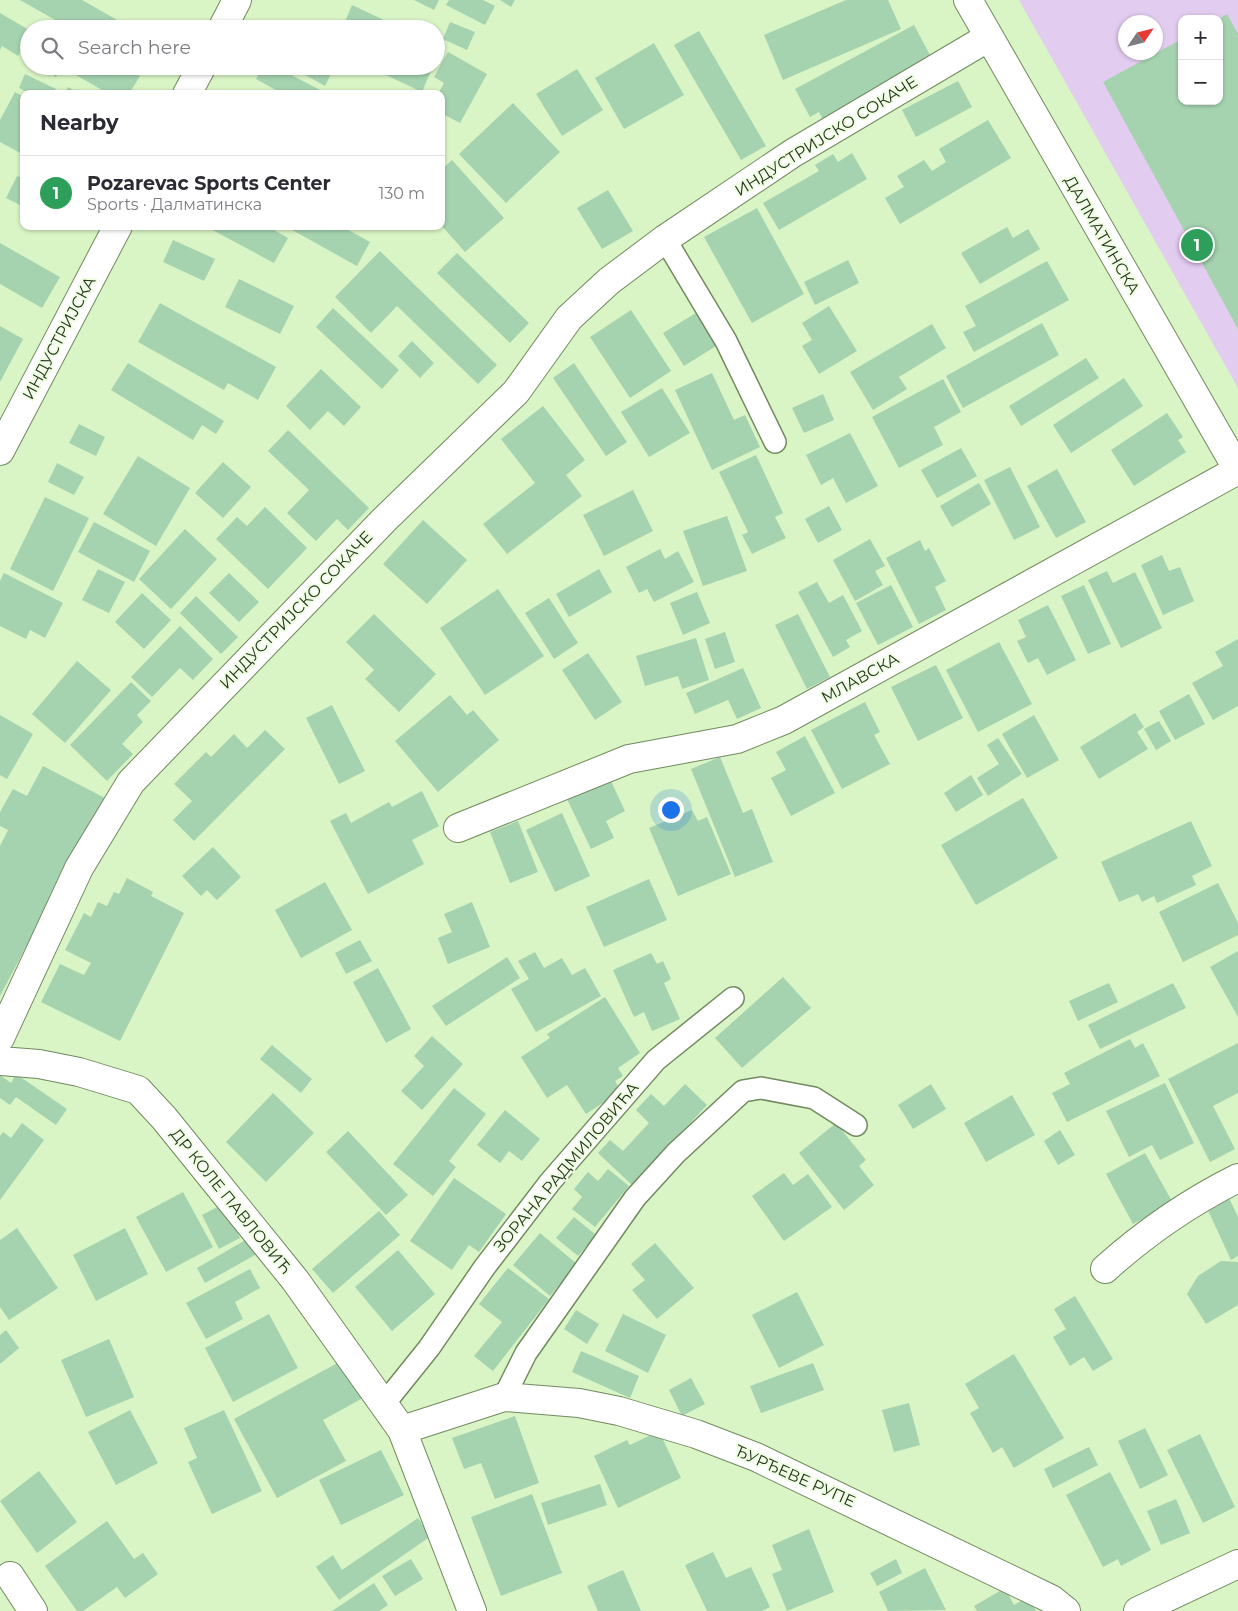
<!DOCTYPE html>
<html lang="en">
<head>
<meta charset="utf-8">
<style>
	body { margin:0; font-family:Montserrat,sans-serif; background:#f2f2f3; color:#2b2b33 }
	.controls { position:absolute; right:15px; top:15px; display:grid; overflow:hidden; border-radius:10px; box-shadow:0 1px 4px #0004 }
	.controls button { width:45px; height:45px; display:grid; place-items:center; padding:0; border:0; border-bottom:1px solid #e1e1e2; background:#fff; color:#2b2b33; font:25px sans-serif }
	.compass { position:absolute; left:1118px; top:15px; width:45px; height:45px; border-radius:50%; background:#fff; box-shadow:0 1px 4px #0004; rotate:55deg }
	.you { position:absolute; left:670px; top:809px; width:18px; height:18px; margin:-12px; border:4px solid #fff; border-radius:50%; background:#1a73e8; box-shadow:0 0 0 8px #1a73e833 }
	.badge { display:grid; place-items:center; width:32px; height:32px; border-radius:50%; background:#a055c8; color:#fff; font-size:16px; font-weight:700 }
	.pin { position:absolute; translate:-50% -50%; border:2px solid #fff; box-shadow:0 1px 5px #0006 }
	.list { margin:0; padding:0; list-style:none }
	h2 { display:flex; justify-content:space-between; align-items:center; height:65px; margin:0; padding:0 20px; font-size:21px }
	h2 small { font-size:16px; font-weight:400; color:#7c7c81 }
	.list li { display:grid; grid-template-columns:32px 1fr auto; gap:15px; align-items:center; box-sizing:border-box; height:75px; padding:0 20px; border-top:1px solid #e1e1e2 }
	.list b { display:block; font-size:19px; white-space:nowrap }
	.list p { margin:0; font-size:16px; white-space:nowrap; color:#7c7c81 }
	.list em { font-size:16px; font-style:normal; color:#7c7c81 }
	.icon { flex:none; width:28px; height:28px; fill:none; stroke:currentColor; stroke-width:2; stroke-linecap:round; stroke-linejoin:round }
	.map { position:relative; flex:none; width:1238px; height:1611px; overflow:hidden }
	.search { position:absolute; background:#fff; box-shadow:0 1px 4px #0004; left:20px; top:20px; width:425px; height:55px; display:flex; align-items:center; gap:12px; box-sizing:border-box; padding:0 18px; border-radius:28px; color:#7c7c81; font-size:19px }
	.panel { position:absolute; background:#fff; box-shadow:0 1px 4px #0004; left:20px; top:90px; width:425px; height:140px; border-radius:10px }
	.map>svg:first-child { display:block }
	.green { fill:#e2ccf0; fill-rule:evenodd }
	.building { fill:#a5d3b0 }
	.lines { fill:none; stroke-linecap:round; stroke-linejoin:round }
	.lane-casing { stroke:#728a5f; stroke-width:24 }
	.street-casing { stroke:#728a5f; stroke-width:30 }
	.lane { stroke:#fff; stroke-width:21 }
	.street { stroke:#fff; stroke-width:28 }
	.labels { text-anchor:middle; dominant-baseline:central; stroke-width:4; stroke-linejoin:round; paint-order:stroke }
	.street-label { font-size:16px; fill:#283220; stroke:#edfee1 }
</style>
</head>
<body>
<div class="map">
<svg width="1238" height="1611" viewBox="0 0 1238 1611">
	<rect width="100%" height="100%" fill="#d9f4c5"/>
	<path class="green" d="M1019,0H1238V388ZM1182,19H1219V101H1182ZM1126,22H1156V52H1126Z"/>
	<path class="building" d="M20,0H82L133,29H71Z
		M414,0H439L434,10Z
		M449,0H483L495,6L485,25L446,5Z
		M500,0H515L511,7Z
		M846,0H888L901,29L783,80L764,35Z
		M352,5L403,29H353L344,24Z
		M0,13L29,30V37L18,56L2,46L0,50Z
		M1227,14L1238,34V329L1103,82L1182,39V101H1219V19Z
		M46,21L60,29H42Z
		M450,22L475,32L467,50L443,39Z
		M914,25L930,55L913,65L918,75L825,124L819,112L810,117L795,89Z
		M699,31L766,146L741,160L674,45Z
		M654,43L684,95L624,129L595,78Z
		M436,44L442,47L436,60Z
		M448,52L487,74L460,123L441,113V94H438L444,83L434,77Z
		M39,66H124L140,76L129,94H109L62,67L56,77Z
		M263,66H274L324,92L283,94L256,79Z
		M289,66H335L325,86Z
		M367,66H433L422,92Z
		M577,69L603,110L562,136L536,94Z
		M25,74L56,89L54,94H31L19,88Z
		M958,81L972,107L916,137L902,110Z
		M68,87L80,94H64Z
		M15,92L24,97V155L0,142V120Z
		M513,103L560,152L506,203L459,154Z
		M988,120L1011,158L900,224L885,198L904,187L897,176L924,160L932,171L946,162L939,149Z
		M852,153L867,179L779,230L763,203L819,171L815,165L833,154L838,162Z
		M452,160L504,218L465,252L441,225V170Z
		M17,176L24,179V207L6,198Z
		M608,190L633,231L602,249L577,208Z
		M757,208L804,294L752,323L704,237Z
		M205,226H267L288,238L274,263Z
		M285,226H341L370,242L357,266Z
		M1007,227L1013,238L1028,229L1040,249L980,284L961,253Z
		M173,240L215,259L204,281L163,262Z
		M0,243L60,277L42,308L0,284Z
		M380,251L497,365L478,384L397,306L371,333L335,297Z
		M457,253L529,323L510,343L437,273Z
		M848,260L859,283L815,305L804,282Z
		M1047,261L1069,300L974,352L963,332L976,326L965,306Z
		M239,279L294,306L280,334L225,307Z
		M160,303L276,367L258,400L228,383L224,390L138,342Z
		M829,306L857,351L819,374L802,346L812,340L802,323Z
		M333,308L399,370L382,389L316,327Z
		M631,310L671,371L630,398L590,337Z
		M701,310L721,343L684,366L663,333Z
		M1042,323L1059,355L963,408L946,376Z
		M932,324L946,348L899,377L907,389L873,410L850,372Z
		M0,326L23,339L0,382Z
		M412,341L434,363L420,378L398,356Z
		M1086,358L1099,378L1021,426L1009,406Z
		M128,363L224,421L216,434L202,425L193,440L111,390Z
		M574,363L627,442L606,456L553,378Z
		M321,369L361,407L344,426L328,411L310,430L286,406Z
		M712,373L734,420L745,415L760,447L712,470L675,390Z
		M1124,378L1143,406L1071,453L1053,425Z
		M943,379L961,412L934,427L943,445L899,468L872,417Z
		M662,388L690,433L649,457L621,412Z
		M823,394L834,420L804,433L792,408Z
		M543,406L585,460L566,475L582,496L507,554L483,524L535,483L501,439Z
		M1167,413L1183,437L1178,440L1186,452L1134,486L1111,450Z
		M79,424L105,437L96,456L69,443Z
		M288,430L369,508L348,530L337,519L316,541L287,513L309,490L268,451Z
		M850,433L878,486L846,503L833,478L821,485L806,455Z
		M961,448L977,476L937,498L921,470Z
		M756,455L783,513L775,517L786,538L752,554L742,535L748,532L719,472Z
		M138,456L190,488L156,546L103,514Z
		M223,462L251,487L223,518L195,493Z
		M57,463L84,477L74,495L48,482Z
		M1010,467L1040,527L1014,540L984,480Z
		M1057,469L1086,522L1056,538L1027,486Z
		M979,483L991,504L952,527L940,506Z
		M633,490L653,531L604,556L583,515Z
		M45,497L89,518L53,591L10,569Z
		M829,506L842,530L818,543L805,519Z
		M265,507L307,548L268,589L216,539L237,517L247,526Z
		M727,516L747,571L703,586L683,531Z
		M423,520L467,560L427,604L383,564Z
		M94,522L150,551L134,582L78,552Z
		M185,529L217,559L171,609L139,579Z
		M870,539L885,566L875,571L883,585L855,601L833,560Z
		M920,540L925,551L929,548L946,581L935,587L946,610L919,624L886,558Z
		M660,549L665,559L678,551L694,582L654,602L647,589L639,593L626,567Z
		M1162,555L1169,571L1180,567L1194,601L1163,615L1141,565Z
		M98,569L125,582L109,613L82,600Z
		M599,569L612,592L569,617L556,594Z
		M1107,571L1113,583L1135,572L1162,628L1121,648L1088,580Z
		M4,573L63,603L45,638L30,630L26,639L0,626V581Z
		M229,573L259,602L239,622L209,593Z
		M817,582L829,603L843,595L862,631L846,640L850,647L833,657L798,592Z
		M891,585L913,627L878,645L856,603Z
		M1084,585L1111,644L1088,654L1061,596Z
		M498,589L544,656L485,695L440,628Z
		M697,592L710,623L683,635L670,603Z
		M142,593L171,620L144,649L115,622Z
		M196,596L238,637L221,654L180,613Z
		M549,598L578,643L554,659L525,613Z
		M1048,605L1076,660L1047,675L1038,658L1028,663L1017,641L1026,637L1018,620Z
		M374,614L436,674L399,712L365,679L374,670L346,642Z
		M798,614L830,677L807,689L775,625Z
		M180,626L213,659L193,680L180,668L152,697L131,677Z
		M725,632L735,662L715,669L705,639Z
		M696,638L709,680L682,689L678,676L645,686L636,656Z
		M1238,639V706L1213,720L1192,683L1223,666L1215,652Z
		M999,642L1032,704L978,732L946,670Z
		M588,653L622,702L595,720L562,670Z
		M77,661L111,690L65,743L32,714Z
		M936,665L963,718L918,741L891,687Z
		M743,668L761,708L737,719L728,700L695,714L686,693Z
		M131,682L151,701L137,715L143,722L122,744L133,754L107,781L70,745Z
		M1189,694L1205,724L1175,740L1159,711Z
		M450,695L467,715L473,710L499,740L438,792L395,741Z
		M865,702L880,732L874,735L890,764L842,789L811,730Z
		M332,705L365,771L339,784L306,718Z
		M1135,713L1144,727L1137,732L1148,749L1099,779L1080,747Z
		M0,715L33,734L7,779L0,775Z
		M1034,715L1059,760L1027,778L1002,734Z
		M1159,721L1171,741L1156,750L1144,729Z
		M265,730L285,749L194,841L173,820L192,801L174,784L206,752L211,757L234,734L247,748Z
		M805,736L835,793L791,816L771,778L786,770L776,752Z
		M998,738L1022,774L988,796L977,778L999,764L987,745Z
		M720,757L743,813L752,809L773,862L735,877L691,769Z
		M43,766L105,798L0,996V846L8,830L0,826V812L13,789L27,796Z
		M971,775L983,795L956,812L944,793Z
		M610,779L625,811L606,821L614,838L591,849L567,799Z
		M422,791L439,826L412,840L424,864L368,894L330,821L346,813L351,823L389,802L392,807Z
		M1023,798L1058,858L976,905L941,845Z
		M692,810L698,821L707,817L731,874L678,896L649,828Z
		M562,813L590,876L555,892L526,830Z
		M518,821L538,872L510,883L490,832Z
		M1191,821L1212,866L1192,876L1196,885L1157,903L1154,896L1142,902L1138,894L1119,902L1101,862Z
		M213,847L241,877L217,900L207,890L201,896L182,876Z
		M127,878L153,892L151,896L184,913L120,1041L41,1002L60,964L84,975L91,963L65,950L84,913L91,917L98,902L107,906L114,892L119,894Z
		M649,879L667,920L604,947L586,907Z
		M325,882L352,930L301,958L275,910Z
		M1218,883L1238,923V935L1183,962L1159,912Z
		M472,902L490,947L448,964L438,938L452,932L444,914Z
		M360,940L372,961L346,974L335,953Z
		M1238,951V1017L1210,967Z
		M535,952L544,968L562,958L572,975L585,968L601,996L536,1032L511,989L529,979L518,961Z
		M651,953L657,964L663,961L671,979L664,983L680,1019L652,1031L644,1012L634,1017L613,970Z
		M507,957L520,978L446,1026L432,1006Z
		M378,968L411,1029L386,1043L353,982Z
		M783,977L811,1008L742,1068L715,1038Z
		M1109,983L1118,1002L1078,1021L1069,1001Z
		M1173,983L1186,1008L1100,1049L1088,1025Z
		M605,997L640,1053L618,1068L623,1076L615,1081L621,1091L586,1114L567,1085L547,1098L521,1057L550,1038L547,1034Z
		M432,1036L463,1064L422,1110L401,1091L424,1066L414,1056Z
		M1130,1039L1135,1048L1143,1043L1160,1076L1067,1122L1052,1093L1070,1084L1064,1073Z
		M1238,1043V1093L1213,1106L1235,1149L1210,1162L1168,1079Z
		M272,1045L312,1079L301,1093L260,1059Z
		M16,1074L67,1109L56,1125L16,1097L10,1105L0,1098V1075L11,1083Z
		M1165,1083L1194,1143L1160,1160L1152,1145L1129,1157L1106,1111Z
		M685,1084L707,1105L632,1185L598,1153L610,1140L623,1151L649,1123L636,1110L651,1094L664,1106Z
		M931,1084L946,1109L913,1129L898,1105Z
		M454,1088L486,1114L449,1161L456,1167L433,1196L393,1164Z
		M273,1093L314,1133L266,1182L226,1142Z
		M1012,1095L1035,1135L986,1162L964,1123Z
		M505,1110L540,1139L522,1161L509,1151L500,1163L477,1145Z
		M22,1123L44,1140L0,1200V1136L3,1132L11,1138Z
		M836,1123L866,1160L859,1166L874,1185L844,1210L799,1153Z
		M1060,1130L1075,1155L1058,1165L1044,1141Z
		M348,1131L408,1195L386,1215L326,1152Z
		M1145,1153L1173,1203L1133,1224L1106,1174Z
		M608,1169L629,1186L595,1227L572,1209L582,1197L574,1189L588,1172L598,1181Z
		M784,1173L793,1185L808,1174L832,1207L784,1241L752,1196Z
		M454,1178L506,1214L479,1252L469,1245L452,1270L410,1241Z
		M183,1192L213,1247L166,1272L136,1217Z
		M1228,1196L1238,1217V1256L1231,1260L1206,1206Z
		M223,1204L240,1238L219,1249L202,1215Z
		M379,1211L400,1235L333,1293L312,1269Z
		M574,1217L596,1235L578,1256L556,1238Z
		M17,1228L58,1288L9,1320L0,1307V1240Z
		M125,1228L148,1274L96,1301L73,1255Z
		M540,1233L577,1264L550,1296L513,1265Z
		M249,1238L257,1254L205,1283L197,1268Z
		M655,1243L694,1288L657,1319L632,1290L645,1280L631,1264Z
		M398,1250L435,1294L392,1331L355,1287Z
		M1221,1261L1238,1262V1305L1206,1324L1187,1294L1198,1276Z
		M508,1268L549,1299L493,1371L474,1356L502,1322L479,1304Z
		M250,1269L260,1288L235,1302L243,1319L206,1339L186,1303Z
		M797,1292L824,1345L779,1368L752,1315Z
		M1075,1296L1113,1359L1093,1371L1084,1357L1070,1366L1053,1337L1066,1329L1054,1309Z
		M576,1310L599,1324L587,1344L564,1329Z
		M269,1314L298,1368L233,1402L205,1348Z
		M623,1314L666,1335L648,1373L605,1351Z
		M6,1330L19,1348L0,1364V1335Z
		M109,1339L134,1397L86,1417L61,1360Z
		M581,1351L639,1376L630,1398L572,1372Z
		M1014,1354L1064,1438L1014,1468L1002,1447L993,1453L970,1413L979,1408L965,1384Z
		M343,1360L363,1398L323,1420L346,1461L277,1498L234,1419Z
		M813,1363L824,1390L761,1413L750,1386Z
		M691,1378L705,1404L682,1416L669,1390Z
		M909,1403L920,1445L894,1452L882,1410Z
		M130,1410L158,1463L116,1485L88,1432Z
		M224,1410L262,1491L212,1514L188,1462L197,1458L184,1428Z
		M515,1416L539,1483L495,1499L481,1463L464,1469L452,1438Z
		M1145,1428L1168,1475L1140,1489L1118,1441Z
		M659,1431L681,1478L618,1508L594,1456L627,1440L630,1445Z
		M1200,1434L1235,1507L1203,1523L1167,1450Z
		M1089,1447L1098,1465L1053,1488L1044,1469Z
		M381,1450L404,1495L341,1525L319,1480Z
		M39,1471L77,1522L37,1553L0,1501Z
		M1110,1472L1151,1550L1121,1566L1118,1559L1103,1567L1066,1495Z
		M600,1484L607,1505L548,1525L541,1503Z
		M532,1494L562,1573L501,1596L471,1517Z
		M1176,1499L1190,1533L1161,1545L1147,1511Z
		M418,1518L431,1536L339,1600L316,1567L333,1555L342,1570Z
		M107,1521L134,1559L143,1553L158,1574L125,1598L117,1587L83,1611H77L45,1566Z
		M809,1529L834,1592L787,1611L772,1574L782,1570L772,1545Z
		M713,1552L726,1578L751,1567L770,1607L762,1611H707L685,1565Z
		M411,1559L423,1579L395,1596L382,1576Z
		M896,1559L902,1573L877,1586L870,1573Z
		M925,1568L946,1610L888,1611L879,1592Z
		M623,1570L641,1611H598L587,1586Z
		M374,1583L388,1605L379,1611H332Z
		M1005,1588L1014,1605L1028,1597L1036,1611H977L974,1606Z"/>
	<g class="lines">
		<defs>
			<path id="lane" d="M665,239L726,341L775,442
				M504,1397L526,1353L635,1198L676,1153L743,1091L761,1088L814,1098L856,1125
				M384,1404L429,1348L484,1268L550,1182L656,1060L733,998"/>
			<path id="street" d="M968,0L1238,470
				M222,29L237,0
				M187,94L202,66
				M0,451L118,226
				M458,828L629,759L737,739L784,720L1238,470
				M0,1038L79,868L131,782L384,520L516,392L569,318L609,281L665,239L793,153L989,37
				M0,1061L39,1064L79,1072L138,1090L164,1118L295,1280L402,1430
				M1105,1269C1145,1233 1190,1202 1238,1178
				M10,1576L33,1611
				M472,1611L402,1430L504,1397L579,1403L619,1411L696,1434L756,1457L1051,1599L1066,1611
				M1138,1611L1238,1564"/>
		</defs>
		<use href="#lane" class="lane-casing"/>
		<use href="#street" class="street-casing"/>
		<use href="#lane" class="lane"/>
		<use href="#street" class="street"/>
	</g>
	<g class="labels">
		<g class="street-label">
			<text transform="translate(826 136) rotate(-32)">ИНДУСТРИЈСКО СОКАЧЕ</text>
			<text transform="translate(1102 235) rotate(60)">ДАЛМАТИНСКА</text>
			<text transform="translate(59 338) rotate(-62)">ИНДУСТРИЈСКА</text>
			<text transform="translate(296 610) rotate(-46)">ИНДУСТРИЈСКО СОКАЧЕ</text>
			<text transform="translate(860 678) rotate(-29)">МЛАВСКА</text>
			<text transform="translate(566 1167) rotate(-50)">ЗОРАНА РАДМИЛОВИЋА</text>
			<text transform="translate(231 1201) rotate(51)">ДР КОЛЕ ПАВЛОВИЋ</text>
			<text transform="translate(795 1476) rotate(24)">ЂУРЂЕВЕ РУПЕ</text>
		</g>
	</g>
</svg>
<div class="controls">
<button>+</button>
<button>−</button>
</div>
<svg class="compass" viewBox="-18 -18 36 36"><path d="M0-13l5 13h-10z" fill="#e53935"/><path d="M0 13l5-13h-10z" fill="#7c7c81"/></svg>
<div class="you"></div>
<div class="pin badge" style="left:1197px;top:245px;background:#2e9e5b">1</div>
<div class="search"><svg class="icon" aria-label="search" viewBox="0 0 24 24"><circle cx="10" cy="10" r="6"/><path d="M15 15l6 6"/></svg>Search here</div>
<section class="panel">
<h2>Nearby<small></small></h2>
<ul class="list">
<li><span class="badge" style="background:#2e9e5b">1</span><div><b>Pozarevac Sports Center</b><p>Sports · Далматинска</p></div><em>130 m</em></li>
</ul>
</section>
</div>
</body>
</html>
